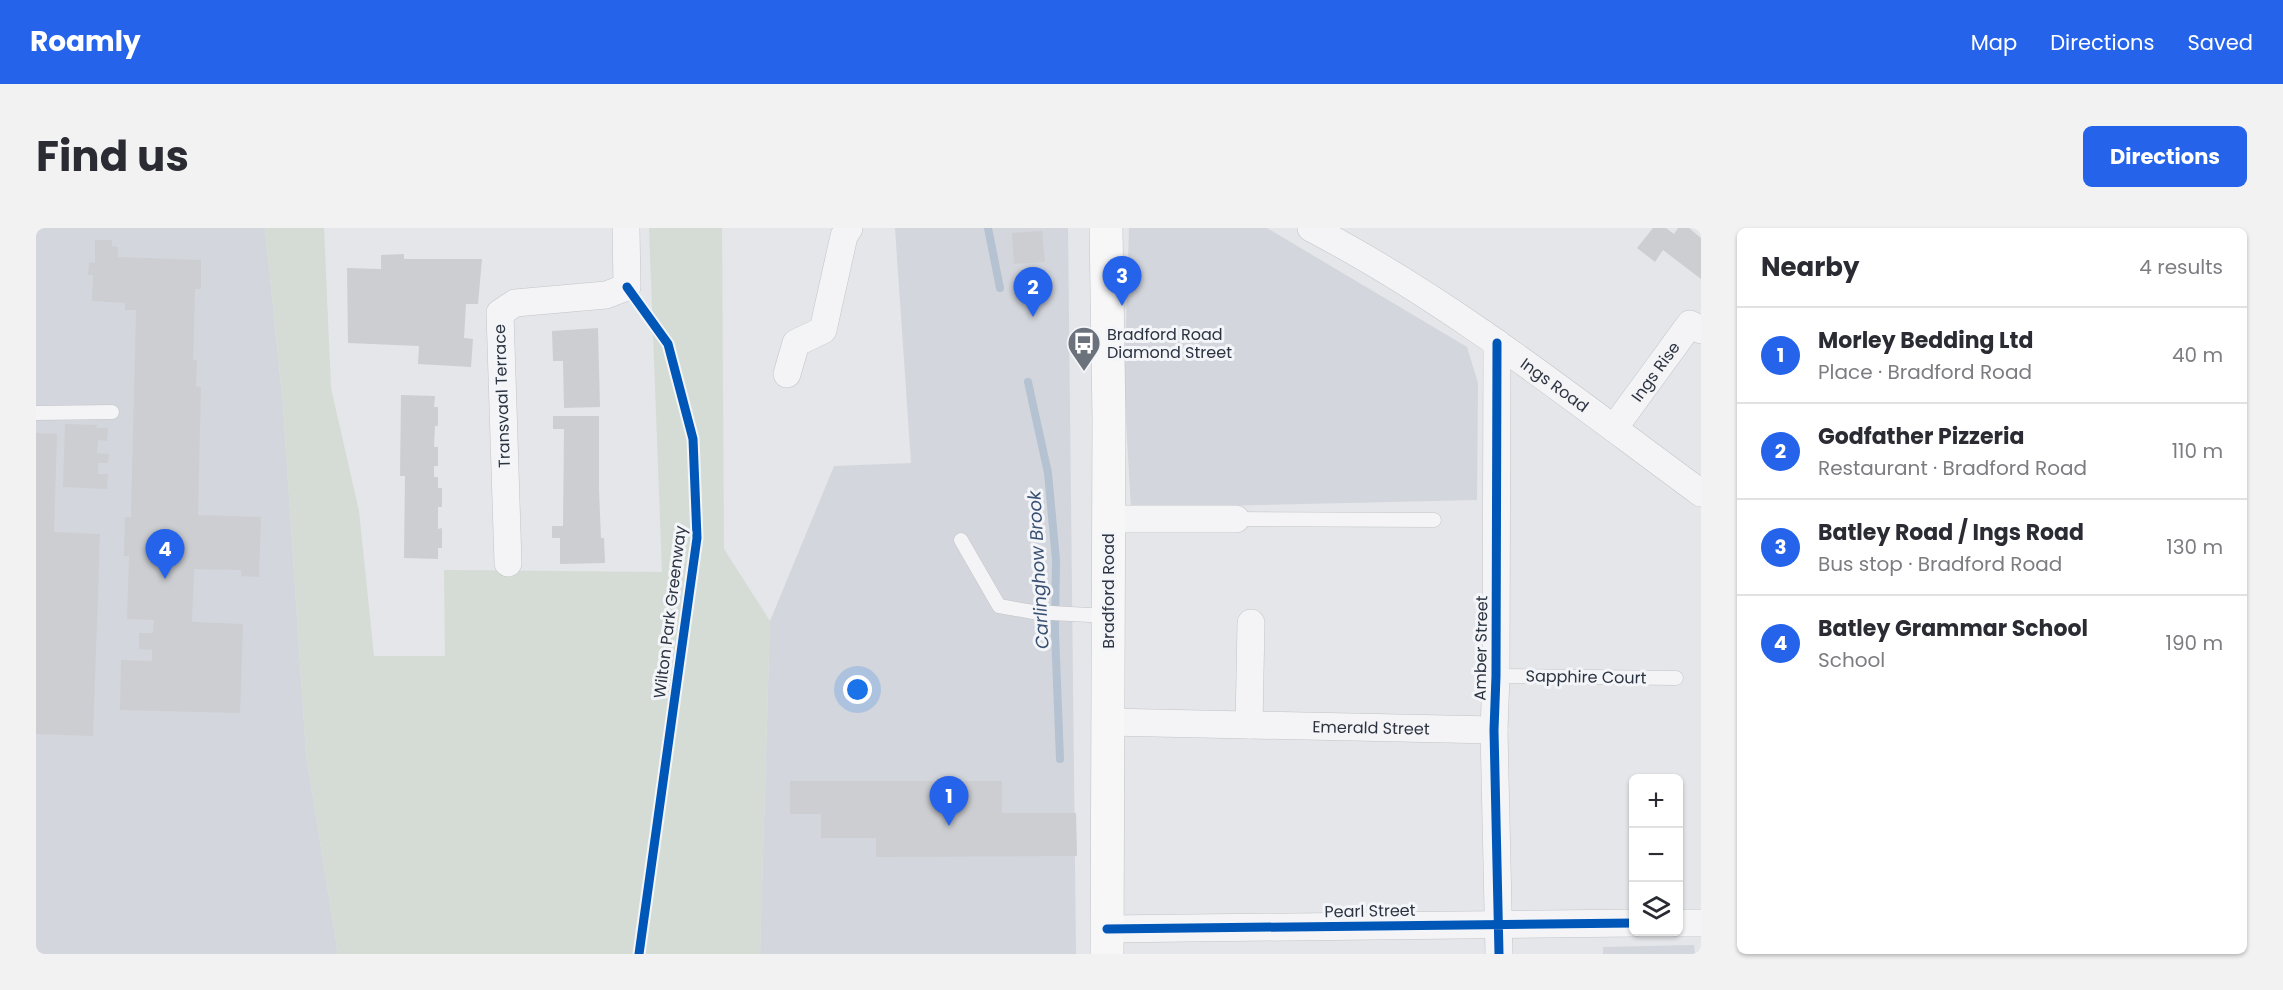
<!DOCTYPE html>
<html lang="en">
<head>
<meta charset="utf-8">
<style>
	body { margin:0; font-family:Poppins,sans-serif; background:#f2f2f3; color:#2b2b33 }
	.controls { position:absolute; right:18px; bottom:18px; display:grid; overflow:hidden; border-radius:9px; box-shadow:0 2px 4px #0004 }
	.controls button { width:54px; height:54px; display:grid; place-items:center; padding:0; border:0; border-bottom:2px solid #e1e1e2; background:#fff; color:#2b2b33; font:30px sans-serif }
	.you { position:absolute; left:822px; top:462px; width:21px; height:21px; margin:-15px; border:4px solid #fff; border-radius:50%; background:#1a73e8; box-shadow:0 0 0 9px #1a73e833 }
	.badge { display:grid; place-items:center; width:39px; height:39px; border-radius:50%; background:#2563eb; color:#fff; font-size:20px; font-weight:700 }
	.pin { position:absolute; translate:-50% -50px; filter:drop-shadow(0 2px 3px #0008) }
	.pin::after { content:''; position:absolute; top:32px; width:21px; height:18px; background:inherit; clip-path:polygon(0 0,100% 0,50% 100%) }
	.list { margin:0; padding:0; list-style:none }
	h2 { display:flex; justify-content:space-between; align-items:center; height:78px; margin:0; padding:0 24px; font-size:26px }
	h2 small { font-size:20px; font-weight:400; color:#7c7c81 }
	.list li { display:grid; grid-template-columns:39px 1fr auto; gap:18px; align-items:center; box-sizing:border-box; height:96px; padding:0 24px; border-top:2px solid #e1e1e2 }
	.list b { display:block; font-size:22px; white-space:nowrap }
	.list p { margin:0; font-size:20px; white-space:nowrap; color:#7c7c81 }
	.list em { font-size:20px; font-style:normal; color:#7c7c81 }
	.icon { flex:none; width:33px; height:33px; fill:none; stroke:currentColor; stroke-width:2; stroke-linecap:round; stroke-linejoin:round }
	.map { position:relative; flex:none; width:1665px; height:726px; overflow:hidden; border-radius:9px }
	header { display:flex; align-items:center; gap:36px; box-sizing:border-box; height:84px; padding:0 30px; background:#2563eb; color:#fff }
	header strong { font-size:28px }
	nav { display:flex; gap:33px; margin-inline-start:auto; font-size:21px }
	.intro { display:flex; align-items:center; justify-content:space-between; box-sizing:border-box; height:144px; padding:0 36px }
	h1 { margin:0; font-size:42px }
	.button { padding:15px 27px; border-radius:9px; background:#2563eb; color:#fff; font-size:21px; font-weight:700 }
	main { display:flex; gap:36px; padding:0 36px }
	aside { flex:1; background:#fff; border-radius:9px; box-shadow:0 2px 4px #0004 }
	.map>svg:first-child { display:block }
	.built { fill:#d3d6dc }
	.green { fill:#d5dcd5 }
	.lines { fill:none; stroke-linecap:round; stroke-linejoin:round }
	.stream { stroke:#b5c2d1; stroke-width:8 }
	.building { fill:#cdced1 }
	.service-casing { stroke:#c2c4c7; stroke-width:15 }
	.minor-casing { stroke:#c2c4c7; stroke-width:28 }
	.primary-casing { stroke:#c1c3c6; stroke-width:34 }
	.service { stroke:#f4f4f6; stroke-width:14 }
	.minor { stroke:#f4f4f6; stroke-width:27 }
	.primary { stroke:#f7f7f8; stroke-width:33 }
	.cycleway-casing { stroke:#f3f5f8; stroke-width:13 }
	.cycleway { stroke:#0057b8; stroke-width:9 }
	.labels { text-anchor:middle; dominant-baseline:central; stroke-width:6; stroke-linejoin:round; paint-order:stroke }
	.poi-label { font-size:16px; fill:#2c3341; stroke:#f3f5f8; text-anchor:start }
	.street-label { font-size:16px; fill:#2c3341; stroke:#f3f5f8 }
	.water-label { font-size:18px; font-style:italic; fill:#395072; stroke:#f3f5f8 }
</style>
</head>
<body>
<header>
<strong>Roamly</strong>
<nav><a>Map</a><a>Directions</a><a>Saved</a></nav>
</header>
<div class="intro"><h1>Find us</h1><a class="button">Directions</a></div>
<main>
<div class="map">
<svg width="1665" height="726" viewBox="0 0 1665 726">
	<rect width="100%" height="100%" fill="#e4e6e9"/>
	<path class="built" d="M0,0H229L247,177L270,526L302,726H0Z
		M859,0H1032L1040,726H724L734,393L798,238L875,235Z
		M1093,0H1231L1431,119L1442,155L1441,272L1095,280L1088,159Z
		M1658,717L1659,726H1567V719Z"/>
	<path class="green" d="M229,0H288L295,160L323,283L338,428H409L408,342L626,344L613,0H686L688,321L734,393L724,726H302L270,526L247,177Z"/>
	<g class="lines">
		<path class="stream" d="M952,0L964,60
			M992,154L1012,245L1020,332L1019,404L1024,531"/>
	</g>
	<path class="building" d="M1617,0H1630L1638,6L1642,0H1653L1665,10V51L1627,22L1619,34L1601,20Z
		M1006,3L1009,34L978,36L976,5Z
		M59,12H76V18L82,19V29L165,32V61H159L157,132H161L160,158L165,159L162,287L225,289L223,349L205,348V342L158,341L156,394L207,396L204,485L84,482L85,432L116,433V422L103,421V405H117L118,392L91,391L93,328H88L89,289H95L100,82H89V75L56,73L57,47H52L53,34L59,35Z
		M368,26V31H446L442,76H430L428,110L437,111L435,139L382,136L383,118L312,115L311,40L345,41V27Z
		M562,100L564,179L528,180L527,133H517L516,103Z
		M365,167L399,168L398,179H402V198H399L398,219H402V238H398V249H402V260H406V279H402V301L406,300V320H402V331L368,330L369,248H364Z
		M517,188H563V262L565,310H568L569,335L524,336V310H516V298H527L528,201H517Z
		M29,196L61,197L60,200H72L71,213L62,212L61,225L73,226L72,235H62V246H72L71,261L27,259Z
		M0,205L21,206L18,304L64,306L57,508L0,506Z
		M754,553H966V585H1040L1041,628L840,629V610H785V586H754Z"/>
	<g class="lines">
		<defs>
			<path id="service" d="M0,185L76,184
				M1200,291L1398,292
				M925,312L963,378L997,384L1072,388
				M1460,448L1640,450"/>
			<g id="minor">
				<path id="s1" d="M1275,0C1415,73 1538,172 1665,265"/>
				<path d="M1461,115L1460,448L1458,502L1463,726"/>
				<path d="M751,146L760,115L787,102L808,8L813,0"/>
				<path id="s2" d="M1578,200L1654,96L1665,102"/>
				<path d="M1072,291H1200"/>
				<path d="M472,335L464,85L479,75L570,67L591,59L590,0"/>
				<path id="s3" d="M1071,494L1458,502"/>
				<path d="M1213,497L1215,395"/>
				<path d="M1642,695H1665"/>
				<path d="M1071,701L1598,695"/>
			</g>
			<path id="primary" d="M1070,0L1073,191L1071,726"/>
		</defs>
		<use href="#service" class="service-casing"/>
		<use href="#minor" class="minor-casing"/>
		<use href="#primary" class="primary-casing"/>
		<use href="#service" class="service"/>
		<use href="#minor" class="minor"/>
		<use href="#primary" class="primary"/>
		<defs>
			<path id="cycleway" d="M591,59L632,116L657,211L661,310L603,726
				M1461,115L1460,448L1458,502L1463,726
				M1071,701L1598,695"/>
		</defs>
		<use href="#cycleway" class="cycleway-casing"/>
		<use href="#cycleway" class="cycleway"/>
	</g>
	<defs>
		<symbol id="bus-pin" viewBox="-11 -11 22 30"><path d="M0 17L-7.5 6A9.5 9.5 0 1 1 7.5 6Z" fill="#6c727c" stroke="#f3f5f8"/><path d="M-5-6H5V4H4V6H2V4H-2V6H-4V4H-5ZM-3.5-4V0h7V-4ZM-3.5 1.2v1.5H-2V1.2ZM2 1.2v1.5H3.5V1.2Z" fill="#fff"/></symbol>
	</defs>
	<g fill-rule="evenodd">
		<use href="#bus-pin" x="1029" y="96" width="38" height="52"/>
	</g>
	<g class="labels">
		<g class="poi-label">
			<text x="1071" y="106">Bradford Road<tspan x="1071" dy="18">Diamond Street</tspan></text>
		</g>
		<g class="street-label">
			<text stroke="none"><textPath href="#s2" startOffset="70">Ings Rise</textPath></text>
			<text stroke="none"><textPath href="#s1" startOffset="290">Ings Road</textPath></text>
			<text transform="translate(466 168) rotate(-92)">Transvaal Terrace</text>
			<text transform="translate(1072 363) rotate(-90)">Bradford Road</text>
			<text transform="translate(634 384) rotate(-83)">Wilton Park Greenway</text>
			<text transform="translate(1445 420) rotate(-89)">Amber Street</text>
			<text transform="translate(1550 449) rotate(1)">Sapphire Court</text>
			<text stroke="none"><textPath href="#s3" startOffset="264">Emerald Street</textPath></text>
			<text transform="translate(1334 683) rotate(-1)">Pearl Street</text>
		</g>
		<g class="water-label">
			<text transform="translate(1002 342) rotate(-93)">Carlinghow Brook</text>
		</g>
	</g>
</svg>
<div class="controls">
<button>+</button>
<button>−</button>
<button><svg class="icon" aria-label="layers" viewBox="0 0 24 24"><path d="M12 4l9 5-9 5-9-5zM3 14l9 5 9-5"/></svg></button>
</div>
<div class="you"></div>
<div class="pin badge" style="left:913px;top:598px">1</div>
<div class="pin badge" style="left:997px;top:89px">2</div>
<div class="pin badge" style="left:1086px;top:78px">3</div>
<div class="pin badge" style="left:129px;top:351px">4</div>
</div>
<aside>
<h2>Nearby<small>4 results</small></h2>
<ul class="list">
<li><span class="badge">1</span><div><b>Morley Bedding Ltd</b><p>Place · Bradford Road</p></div><em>40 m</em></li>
<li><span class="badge">2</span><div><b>Godfather Pizzeria</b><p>Restaurant · Bradford Road</p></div><em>110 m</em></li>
<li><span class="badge">3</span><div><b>Batley Road / Ings Road</b><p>Bus stop · Bradford Road</p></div><em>130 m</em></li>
<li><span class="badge">4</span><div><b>Batley Grammar School</b><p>School</p></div><em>190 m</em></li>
</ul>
</aside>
</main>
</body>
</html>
